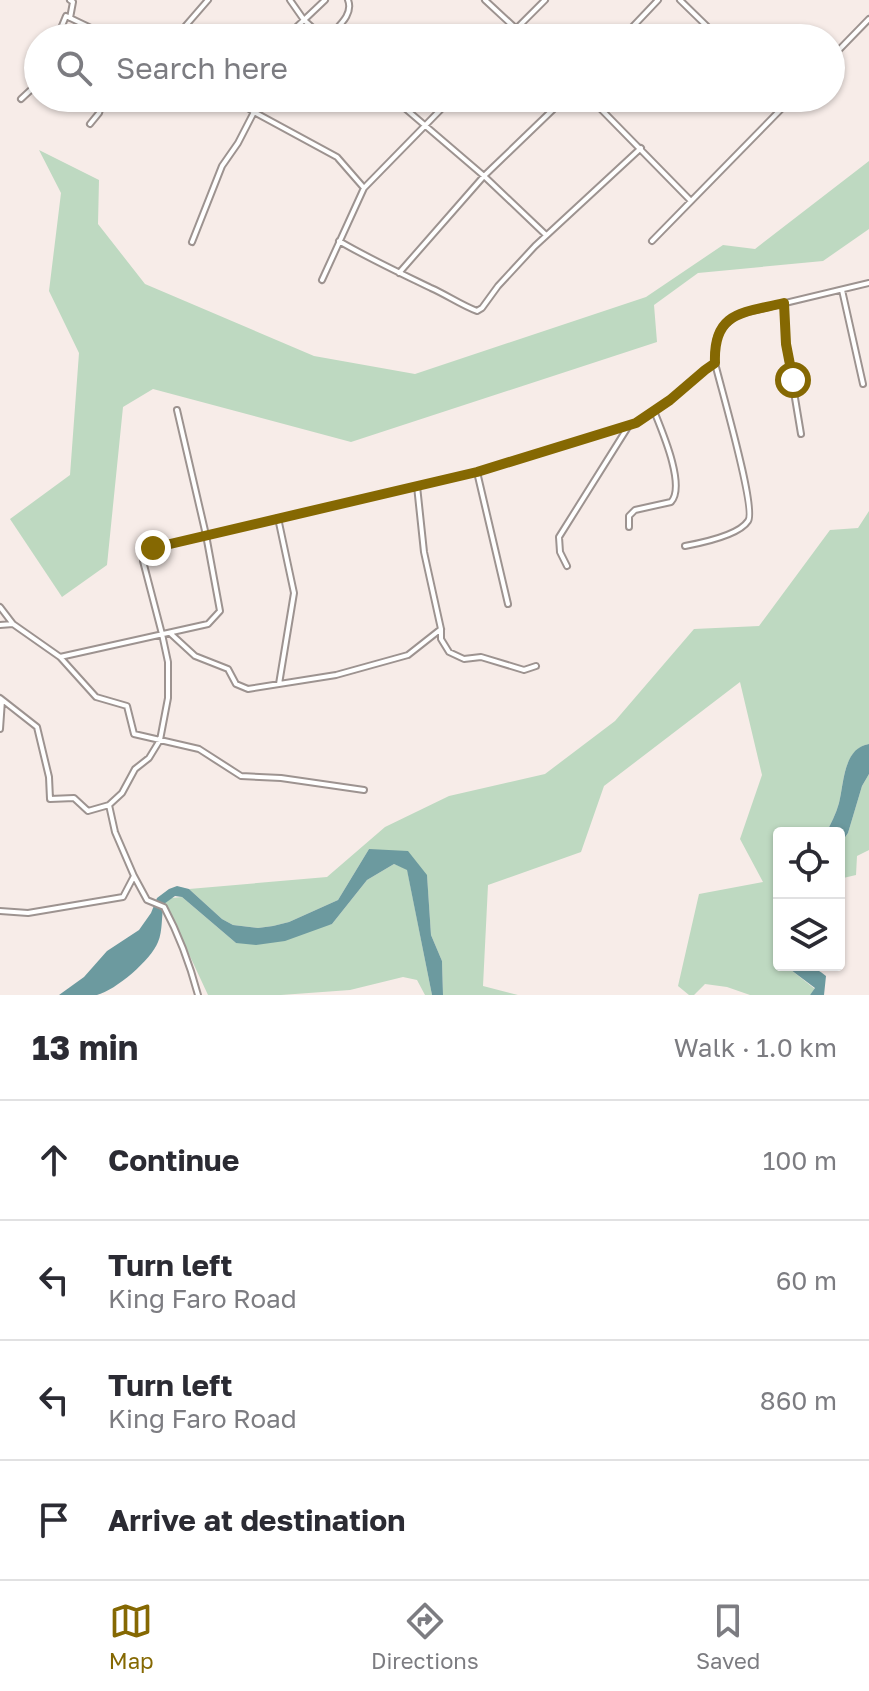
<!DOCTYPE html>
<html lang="en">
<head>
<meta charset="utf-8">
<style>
	body { margin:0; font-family:"Golos Text",sans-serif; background:#f2f2f3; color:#2b2b33 }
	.controls { position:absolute; right:24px; bottom:24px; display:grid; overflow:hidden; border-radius:8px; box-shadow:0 2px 6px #0004 }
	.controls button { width:72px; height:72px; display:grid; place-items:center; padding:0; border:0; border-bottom:2px solid #e1e1e2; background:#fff; color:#2b2b33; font:40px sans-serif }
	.stop { position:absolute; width:24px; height:24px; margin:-18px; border:6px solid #856802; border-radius:50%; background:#fff }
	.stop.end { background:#856802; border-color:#fff; box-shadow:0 2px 8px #0008 }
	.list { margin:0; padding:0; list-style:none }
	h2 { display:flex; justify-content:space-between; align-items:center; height:104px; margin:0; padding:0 32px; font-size:34px }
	h2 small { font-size:26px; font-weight:400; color:#7c7c81 }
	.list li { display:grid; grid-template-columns:52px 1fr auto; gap:24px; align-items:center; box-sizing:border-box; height:120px; padding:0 32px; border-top:2px solid #e1e1e2 }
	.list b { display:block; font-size:30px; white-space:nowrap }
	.list p { margin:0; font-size:26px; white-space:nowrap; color:#7c7c81 }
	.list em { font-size:26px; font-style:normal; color:#7c7c81 }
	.icon { flex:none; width:44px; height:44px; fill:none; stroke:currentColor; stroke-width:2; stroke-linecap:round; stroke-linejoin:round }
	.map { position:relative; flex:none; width:869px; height:995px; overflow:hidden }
	.search { position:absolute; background:#fff; box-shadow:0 2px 6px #0004; left:24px; right:24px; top:24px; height:88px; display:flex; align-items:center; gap:20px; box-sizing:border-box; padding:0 28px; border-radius:44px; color:#7c7c81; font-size:30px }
	.sheet { height:584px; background:#fff }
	nav { display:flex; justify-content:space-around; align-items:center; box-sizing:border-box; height:112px; border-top:2px solid #e1e1e2; background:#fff; font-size:22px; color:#7c7c81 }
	nav a { display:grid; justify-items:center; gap:4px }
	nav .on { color:#856802 }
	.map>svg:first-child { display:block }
	.green { fill:#bed9c1 }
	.water { fill:#6c9a9f }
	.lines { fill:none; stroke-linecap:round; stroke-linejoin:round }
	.street-casing { stroke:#9d9390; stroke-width:8 }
	.street { stroke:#fff; stroke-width:4 }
	.route { stroke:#856802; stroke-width:10 }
</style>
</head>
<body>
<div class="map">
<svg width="869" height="995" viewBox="0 0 869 995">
	<rect width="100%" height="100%" fill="#f7ece8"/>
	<path class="green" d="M39,150L99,180L98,224L145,284L314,356L415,374L646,297L723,245L755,249L869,161V229L823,261L698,273L654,305L657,342L351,442L153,389L123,407L107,565L62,597L10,519L70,475L79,353L49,291L61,193Z
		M869,511V744C843,749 844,783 839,803C836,814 831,823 826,833H779L777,953L779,965H787L791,970L815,989L810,995H750L727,987L705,984L694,995H689L678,986L699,894L763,882L740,839L762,775L740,682L604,786L581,852L488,885L483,986L518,995H443L442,961L431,935L427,876L369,849L338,900L289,922L273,926L258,928L233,925L222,919L189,889L327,877L385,827L449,796L545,774L615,721L694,629L759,626L830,530L858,528Z
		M869,774V850L857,856L856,875L839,879V846L848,833L862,786Z
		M394,864L407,869L432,995H425L417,980L403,977L350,990L281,995H208L174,922L164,904L171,898L182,897L236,943L332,924L367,880Z"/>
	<path class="water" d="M869,744V774L862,786L848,833L839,846V833H826C831,823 836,814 839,803C844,784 843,748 869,744Z
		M369,849L408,851L427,875L431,935L442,961L443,995H432L407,870L394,864L367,880L332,924L285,941L256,945L236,943L182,897L175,896L164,904C161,916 163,931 158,942C151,960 116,990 97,995C86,995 70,995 59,995L84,977L107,951L139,930L151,913L157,898L169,889L177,886L189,889L222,919L233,925L258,928L273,926L289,922L338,900Z
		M787,965C806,965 811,964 826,976L824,995H810L815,988L791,970Z"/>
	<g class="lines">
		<defs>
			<path id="street" d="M70,0L73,2L70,18
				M290,0L304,20L324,38
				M485,0L526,38
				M680,0L719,38
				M57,38L66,16L112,38
				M175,38L208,0
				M285,38L325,0
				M328,38C337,27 354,15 348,0
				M507,38L545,0
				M622,38L658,0
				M831,58L869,19
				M232,98L254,112L337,157L364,188
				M393,98L484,176L546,235
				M590,98L691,201
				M21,99L35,86L38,77
				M90,124L99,113L104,98
				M339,241C368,258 400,273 431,288C447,295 461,305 477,311L482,308L498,286L535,246L641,148
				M652,241L792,98
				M192,242L222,166L238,143L254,112
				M399,273L484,176L565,98
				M322,280L364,188L452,98
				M842,290L863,384
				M784,303L786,344L801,434
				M477,472L508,604
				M417,486L424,552L441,629V639L449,652L464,659L481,657L524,670L536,666
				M278,518L294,593L279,684
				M629,527V516L635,510L671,502C686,486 662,431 654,411
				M685,546C701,543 739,535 748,521C757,510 720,385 715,363
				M567,566L560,552L559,537L628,427
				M0,607L13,624L60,657L208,624L220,611L206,535L177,410
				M0,625L13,624
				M170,633L195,656L228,669L236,684L248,689L336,675L408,655L441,629
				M60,657L96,697L127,706L134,734L199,749L241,776L281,778L364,790
				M0,698L37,727L49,777L50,799L74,798L88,811L109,805L115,832L134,876L147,900L164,907C179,935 190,965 198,995
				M0,729L2,700
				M109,805L122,793L135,769L149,758L160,740L168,698V662L162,634L143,561L144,553L153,548L477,472L636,423L670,400L705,370L715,363C714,336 717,329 739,314L869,283
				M0,911L28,913L123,897L134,876"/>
		</defs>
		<use href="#street" class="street-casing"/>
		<use href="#street" class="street"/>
	</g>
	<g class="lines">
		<path class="route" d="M153,548L477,472L636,423L670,400L705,370L715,363C713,311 743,313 784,303L786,344L793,380"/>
	</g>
</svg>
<div class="controls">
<button><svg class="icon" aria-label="locate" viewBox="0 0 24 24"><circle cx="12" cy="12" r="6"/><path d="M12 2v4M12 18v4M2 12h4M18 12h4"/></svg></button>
<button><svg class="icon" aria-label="layers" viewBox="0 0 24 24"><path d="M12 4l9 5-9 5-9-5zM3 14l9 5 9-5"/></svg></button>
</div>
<div class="stop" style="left:793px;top:380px"></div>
<div class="stop end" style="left:153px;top:548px"></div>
<div class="search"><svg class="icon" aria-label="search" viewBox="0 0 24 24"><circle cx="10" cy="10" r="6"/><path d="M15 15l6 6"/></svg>Search here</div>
</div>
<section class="sheet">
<h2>13 min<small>Walk · 1.0 km</small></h2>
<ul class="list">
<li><svg class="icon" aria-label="ahead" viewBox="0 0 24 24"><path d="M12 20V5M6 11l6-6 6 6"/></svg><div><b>Continue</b></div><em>100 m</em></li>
<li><svg class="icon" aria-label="left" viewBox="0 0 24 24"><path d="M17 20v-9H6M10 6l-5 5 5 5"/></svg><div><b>Turn left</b><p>King Faro Road</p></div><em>60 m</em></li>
<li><svg class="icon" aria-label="left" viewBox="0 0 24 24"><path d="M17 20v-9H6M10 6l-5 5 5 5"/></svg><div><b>Turn left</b><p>King Faro Road</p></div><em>860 m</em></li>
<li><svg class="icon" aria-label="arrive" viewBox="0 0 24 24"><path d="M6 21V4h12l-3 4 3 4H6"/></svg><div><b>Arrive at destination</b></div></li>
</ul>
</section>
<nav>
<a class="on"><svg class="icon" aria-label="map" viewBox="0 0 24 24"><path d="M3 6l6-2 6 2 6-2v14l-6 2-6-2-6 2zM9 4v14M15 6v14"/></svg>Map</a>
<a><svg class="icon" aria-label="directions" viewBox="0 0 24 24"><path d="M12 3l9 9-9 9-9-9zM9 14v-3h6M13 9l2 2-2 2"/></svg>Directions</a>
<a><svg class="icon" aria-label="saved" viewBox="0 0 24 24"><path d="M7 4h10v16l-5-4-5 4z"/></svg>Saved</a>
</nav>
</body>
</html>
